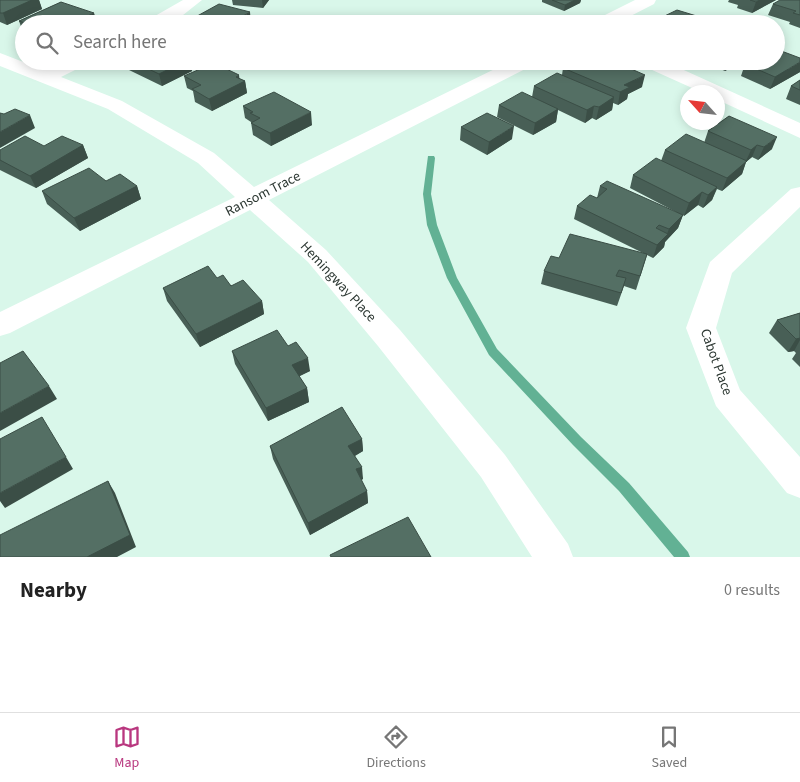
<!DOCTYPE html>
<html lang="en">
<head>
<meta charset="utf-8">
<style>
	body { margin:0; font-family:"Source Sans 3",sans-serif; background:#f2f2f2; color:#222 }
	.compass { position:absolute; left:680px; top:85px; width:45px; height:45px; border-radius:50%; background:#fff; box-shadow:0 2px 12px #0003; rotate:297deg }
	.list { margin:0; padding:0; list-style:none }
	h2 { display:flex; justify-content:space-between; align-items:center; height:65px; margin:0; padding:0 20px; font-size:21px }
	h2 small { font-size:16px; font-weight:400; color:#767676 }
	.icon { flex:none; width:28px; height:28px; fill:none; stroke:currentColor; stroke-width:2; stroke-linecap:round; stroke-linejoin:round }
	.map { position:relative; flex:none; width:800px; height:557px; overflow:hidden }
	.search { position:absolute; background:#fff; box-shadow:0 2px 12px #0003; left:15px; right:15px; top:15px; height:55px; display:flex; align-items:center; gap:12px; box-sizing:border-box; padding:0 18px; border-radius:28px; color:#767676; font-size:19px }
	.sheet { height:155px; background:#fff }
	nav { display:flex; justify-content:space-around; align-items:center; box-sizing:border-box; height:70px; border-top:1px solid #e0e0e0; background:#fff; font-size:14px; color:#767676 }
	nav a { display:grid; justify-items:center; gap:2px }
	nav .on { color:#b9377f }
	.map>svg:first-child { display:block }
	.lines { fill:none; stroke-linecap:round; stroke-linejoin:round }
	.stream { fill:#62b194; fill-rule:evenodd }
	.street { fill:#fff; fill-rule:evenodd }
	.wall { fill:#485f56 }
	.shaded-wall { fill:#3b4e46 }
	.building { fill:#546f64; stroke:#3b4e46 }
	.labels { text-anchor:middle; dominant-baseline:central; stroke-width:5; stroke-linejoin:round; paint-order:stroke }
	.street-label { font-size:14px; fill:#2c3732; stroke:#fff }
</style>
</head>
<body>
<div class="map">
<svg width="800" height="557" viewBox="0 0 800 557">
	<rect width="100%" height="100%" fill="#d9f7ea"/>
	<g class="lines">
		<path class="stream" d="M428,156H434L435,158L431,194L437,225L457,278L497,349L581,437L629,483L688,552L690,557H674L619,491L573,445L489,355L447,278L427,225L423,194Z"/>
		<path class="street" d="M183,0H202L178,19L168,24H145L148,20Z
			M635,0H656L654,4L615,24H592L595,20Z
			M0,53L44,70L62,61H87L85,65L61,77L122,101L214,153L254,187L511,61H535L533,65L269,200L326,250L400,330L505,455L568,544L573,557H532L481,477L378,346L308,262L250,210L10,333L0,336V312L235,197L198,163L108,109L0,66Z
			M639,61H664L800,123V138L718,100V92H701L641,65Z
			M800,187V207L732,273L716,328L740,390L800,457V498L787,493L716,406L686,328L710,262L791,189Z"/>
	</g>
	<path class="wall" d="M0,0H39L42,9L7,25L0,22Z
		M232,0H269L263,8L233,5Z
		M542,0H581L580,3L564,11L542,2Z
		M729,0H776L752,13L737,8L738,5L728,2Z
		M800,0V28L789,24L790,22L768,15L773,4Z
		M61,2L98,24H24L23,32L19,21Z
		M190,20L251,23L190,24Z
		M126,61H190L192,71L162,86L129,70Z
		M575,61H613L642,87L628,94L627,99L618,105L613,103L612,110L596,120L592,118L585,123L558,110L556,122L533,135L497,117L499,105L532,97L534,86L562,75L563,68L574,62Z
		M702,61H743L725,71Z
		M745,64L800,72L770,89L741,76Z
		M184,76L240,79L245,81L247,93L212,111L195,102L193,91L187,88Z
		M800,80V105L786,99L791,86Z
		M243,106L312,125L271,146L253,135L251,122L245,118Z
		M729,116L772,149L758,160L752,157L746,162L742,174L722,191L717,189L712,200L703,208L698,205L684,216L683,215L678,228L665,242L664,247L653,258L647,255L636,290L624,286L617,306L541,284L544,271L559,258L643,253L574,219L577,206L597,198L600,186L678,213L630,188L633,175L661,161L665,150L704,143L708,131Z
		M461,127L512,139L487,155L460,140Z
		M83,145L88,158L36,188L0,170V150L44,146Z
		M106,181L137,186L141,199L80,231L47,204L42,191Z
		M217,278L262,301L264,314L200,347L167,301L163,288Z
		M800,313V367L792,359L796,353L794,351L788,352L769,333L777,320Z
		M288,346L310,371L299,376L307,388L309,402L268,421L235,364L232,351Z
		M362,439L363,451L355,456L363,479L361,480L367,491L368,503L310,535L273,459L270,446Z"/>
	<path class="shaded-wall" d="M32,0H39L42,9L7,25L3,13Z
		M262,0H269L263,8Z
		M575,0H581L580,3L564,11L565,5Z
		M760,0H776L752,13L756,2Z
		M250,12L251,23V24H231Z
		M94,13L98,24H71Z
		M44,21L45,24H37Z
		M185,61H190L192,71L162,86L159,74Z
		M729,61H743L725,71Z
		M800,62V72L770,89L775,77Z
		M239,75L240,83L245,81L247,93L212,111L209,99L236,77Z
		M645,75L642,87L628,94L627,99L618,105L620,92L624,85Z
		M614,97L612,110L596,120L599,107Z
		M594,106L592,118L585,123L587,110Z
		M558,109L556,122L533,135L535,123Z
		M311,112L312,125L271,146L270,133Z
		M30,115L35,128L0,148V132Z
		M514,126L512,139L487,155L489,142Z
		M777,137L772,149L758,160L764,147Z
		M83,145L88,158L36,188L30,176Z
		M757,145L752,157L746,162L742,174L722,191L727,178L746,161L751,150Z
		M137,186L141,199L80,231L74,218Z
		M717,187L712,200L703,208L708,195Z
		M702,192L698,205L684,216L689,203Z
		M683,215L678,228L665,242L664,247L653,258L657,245L667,234L669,229Z
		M262,301L264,314L200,347L196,334Z
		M800,338V340L794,351L788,352L796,339Z
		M308,358L310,371L294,379L292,365Z
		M49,386L57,399L0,431V413Z
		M307,388L309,402L268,421L266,408Z
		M362,439L363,451L349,459L348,446Z
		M66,457L73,469L5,508L0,501V493Z
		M362,467L363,479L357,482L356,469Z
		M108,481L115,493L136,547L117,557H87Z
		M367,491L368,503L310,535L308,523Z"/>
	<path class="building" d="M0,0H32L3,13H0Z
		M552,0H575L565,5Z
		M750,0H760L756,2Z
		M780,0H800V15L793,13L796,11L773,4Z
		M61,2L94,13L71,24H53L44,21L37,24H28L19,21Z
		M219,4L250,12L231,23L232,24H203L190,20Z
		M677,10L713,21L709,24H648Z
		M776,49L800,58V62L775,77L745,64L750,61H776Z
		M132,61H185L159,74Z
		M578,61H613L645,75L624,85L630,87L620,92L563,68L574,62L580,65L583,63Z
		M214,63L239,75L236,77L245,81L209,99L192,89L201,85L184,76Z
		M557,73L614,97L599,107L594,106L587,110L534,86Z
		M800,80V90L791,86Z
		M274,92L311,112L270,133L251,123L260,118L250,113L253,112L243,106Z
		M522,92L558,109L535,123L499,105Z
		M15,109L30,115L0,132V113L4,114Z
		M487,113L514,126L489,142L461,127Z
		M729,116L777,137L764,147L757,145L751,150L708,131Z
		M686,134L747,161L727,178L665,150Z
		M25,136L44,146L62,136L83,145L30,176L0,160V150Z
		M656,158L717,187L708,195L702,192L689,203L633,175Z
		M89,168L106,181L120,174L137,186L74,218L42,191Z
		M607,181L683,215L669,229L659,225L656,228L668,234L657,245L577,206L590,195L597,198L607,189L600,186Z
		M570,234L647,254L640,276L619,270L616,276L626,278L621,293L544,271L551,256L559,258Z
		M208,266L217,278L223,275L231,286L243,280L262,301L196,334L163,288Z
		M800,313V338L796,339L777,320Z
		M277,330L288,346L296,342L308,358L292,365L307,388L266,408L232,351Z
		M23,351L49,386L0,413V363Z
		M342,407L362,439L348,446L362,467L356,469L367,491L308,523L270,446Z
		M42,417L66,457L0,493V439Z
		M108,481L130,535L87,557H0V535Z
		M408,517L431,557H331L330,555Z"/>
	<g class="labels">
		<g class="street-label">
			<text transform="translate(263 194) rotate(-27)">Ransom Trace</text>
			<text transform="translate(338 282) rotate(47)">Hemingway Place</text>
			<text transform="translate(716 362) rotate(70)">Cabot Place</text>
		</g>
	</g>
</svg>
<svg class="compass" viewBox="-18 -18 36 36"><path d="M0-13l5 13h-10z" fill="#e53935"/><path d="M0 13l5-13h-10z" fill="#767676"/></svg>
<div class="search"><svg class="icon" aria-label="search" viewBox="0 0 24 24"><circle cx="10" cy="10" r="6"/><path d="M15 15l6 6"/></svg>Search here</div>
</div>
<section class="sheet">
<h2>Nearby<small>0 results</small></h2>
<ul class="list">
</ul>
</section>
<nav>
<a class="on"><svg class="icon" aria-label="map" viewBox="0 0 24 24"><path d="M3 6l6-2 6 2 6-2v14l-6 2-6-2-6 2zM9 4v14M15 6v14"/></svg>Map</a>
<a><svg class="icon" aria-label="directions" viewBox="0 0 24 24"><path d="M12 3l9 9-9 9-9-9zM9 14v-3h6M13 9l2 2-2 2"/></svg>Directions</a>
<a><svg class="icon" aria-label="saved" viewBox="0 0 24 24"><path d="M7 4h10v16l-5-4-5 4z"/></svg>Saved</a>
</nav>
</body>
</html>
